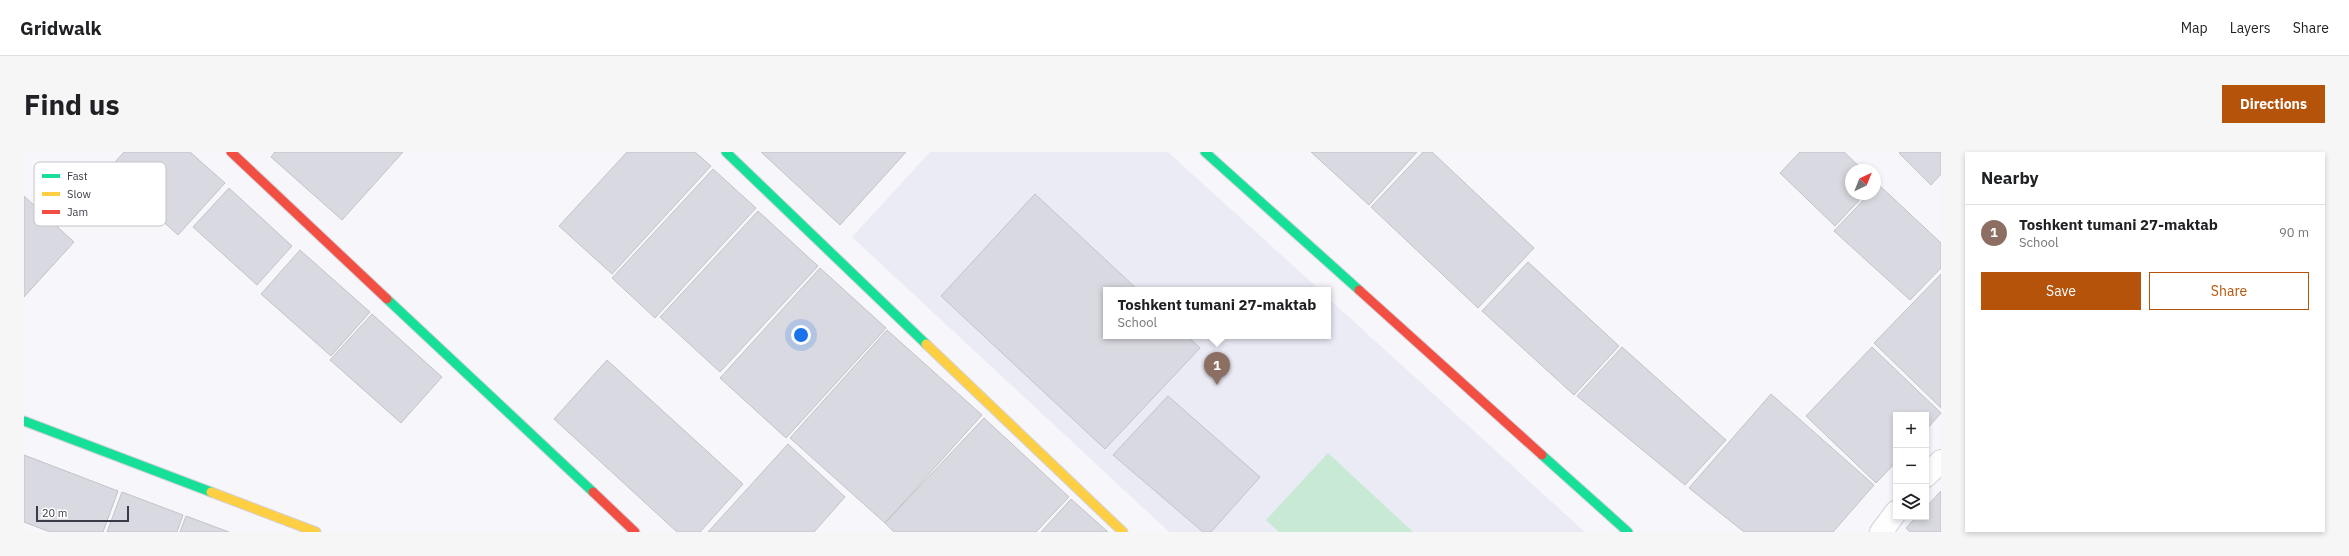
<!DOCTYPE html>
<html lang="en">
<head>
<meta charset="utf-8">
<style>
	body { margin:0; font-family:"IBM Plex Sans",sans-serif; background:#f6f6f6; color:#202124 }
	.controls { position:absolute; right:12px; bottom:12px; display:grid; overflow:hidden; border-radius:0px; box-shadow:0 2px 6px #0003 }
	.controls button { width:36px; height:36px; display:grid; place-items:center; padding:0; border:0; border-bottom:1px solid #e0e0e0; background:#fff; color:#202124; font:20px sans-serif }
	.compass { position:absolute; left:1821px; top:12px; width:36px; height:36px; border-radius:50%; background:#fff; box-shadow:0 2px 6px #0003; rotate:43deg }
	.scale { position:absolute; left:12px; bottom:10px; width:93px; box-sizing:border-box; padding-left:4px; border:2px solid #3b3a47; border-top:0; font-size:11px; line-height:14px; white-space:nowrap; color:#3b3a47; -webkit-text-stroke:3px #fff; paint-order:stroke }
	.you { position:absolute; left:777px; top:183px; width:14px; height:14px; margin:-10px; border:3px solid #fff; border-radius:50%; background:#1a73e8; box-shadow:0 0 0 6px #1a73e833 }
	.badge { display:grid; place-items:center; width:26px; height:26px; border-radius:50%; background:#b45309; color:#fff; font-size:13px; font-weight:700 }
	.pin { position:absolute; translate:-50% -33px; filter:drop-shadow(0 1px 2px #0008) }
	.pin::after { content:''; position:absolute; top:21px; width:14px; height:12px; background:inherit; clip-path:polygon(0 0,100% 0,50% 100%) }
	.popup { position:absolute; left:1079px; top:135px; width:228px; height:52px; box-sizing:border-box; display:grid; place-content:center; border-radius:0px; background:#fff; filter:drop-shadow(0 1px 3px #0005); font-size:13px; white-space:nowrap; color:#757577 }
	.popup b { font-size:15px; color:#202124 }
	.popup::after { content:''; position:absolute; left:50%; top:100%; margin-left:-8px; border:8px solid transparent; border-top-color:#fff }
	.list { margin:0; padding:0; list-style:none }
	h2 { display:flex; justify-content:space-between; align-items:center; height:52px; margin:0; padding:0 16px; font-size:17px }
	h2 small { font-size:13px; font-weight:400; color:#757577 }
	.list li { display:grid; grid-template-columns:26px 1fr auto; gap:12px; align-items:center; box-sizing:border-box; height:56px; padding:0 16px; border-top:1px solid #e0e0e0 }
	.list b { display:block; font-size:15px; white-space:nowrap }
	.list p { margin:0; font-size:13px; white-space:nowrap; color:#757577 }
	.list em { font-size:13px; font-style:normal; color:#757577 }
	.actions { display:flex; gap:8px; padding:12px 16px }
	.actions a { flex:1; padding:9px 0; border:1px solid #b45309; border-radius:0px; text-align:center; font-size:14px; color:#b45309 }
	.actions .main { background:#b45309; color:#fff }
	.icon { flex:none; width:22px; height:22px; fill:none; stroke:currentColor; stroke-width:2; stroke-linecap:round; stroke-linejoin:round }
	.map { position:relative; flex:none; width:1917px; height:380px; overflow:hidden; border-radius:0px }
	header { display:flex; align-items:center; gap:24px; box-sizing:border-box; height:56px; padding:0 20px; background:#fff; border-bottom:1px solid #e0e0e0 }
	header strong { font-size:19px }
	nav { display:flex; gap:22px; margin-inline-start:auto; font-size:14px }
	.intro { display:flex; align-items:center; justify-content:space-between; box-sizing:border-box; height:96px; padding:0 24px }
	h1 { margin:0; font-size:28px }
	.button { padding:10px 18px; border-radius:0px; background:#b45309; color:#fff; font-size:14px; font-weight:700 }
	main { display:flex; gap:24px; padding:0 24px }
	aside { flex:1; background:#fff; border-radius:0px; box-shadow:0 2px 6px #0003 }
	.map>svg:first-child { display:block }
	.built { fill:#ebebf6 }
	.green { fill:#c8e9d3 }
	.building { fill:#d9d9e1; stroke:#c2c2ca }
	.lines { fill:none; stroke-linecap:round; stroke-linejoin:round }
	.street-casing { stroke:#d2d1da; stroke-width:24 }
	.fast-casing { stroke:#d2d1da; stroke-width:11 }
	.slow-casing { stroke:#d2d1da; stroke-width:11 }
	.jam-casing { stroke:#d2d1da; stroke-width:11 }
	.street { stroke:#fefefe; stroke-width:22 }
	.fast { stroke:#16e098; stroke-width:9 }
	.slow { stroke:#ffcf43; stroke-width:9 }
	.jam { stroke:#f24e42; stroke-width:9 }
	.key { fill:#fff; stroke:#c4c4c8; stroke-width:1 }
	.key-label { font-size:11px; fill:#3b3a47 }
</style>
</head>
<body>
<header>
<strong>Gridwalk</strong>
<nav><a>Map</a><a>Layers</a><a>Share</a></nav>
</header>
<div class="intro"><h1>Find us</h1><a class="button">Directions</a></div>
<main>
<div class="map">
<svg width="1917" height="380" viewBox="0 0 1917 380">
	<rect width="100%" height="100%" fill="#f7f7fb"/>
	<path class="built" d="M906,0H1144L1296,138H1082V184H1304V146L1561,380H1145L828,85Z"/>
	<path class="green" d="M1304,301L1389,380H1255L1242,368Z"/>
	<path class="building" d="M100,0H166L201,31L154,83L83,19Z
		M251,0H379L318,68L247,5Z
		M603,0H671L687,14L588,122L535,74Z
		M737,0H882L816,73Z
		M1287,0H1393L1345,53Z
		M1399,0H1408L1510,96L1454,156L1347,55Z
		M1776,0H1820L1839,18H1827V42H1841L1811,74L1756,21Z
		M1876,0H1917V22L1907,33L1875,1Z
		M689,17L732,56L631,166L588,126Z
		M1854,32L1917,91V116L1886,148L1810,79L1845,42H1851V35Z
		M205,36L268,94L233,133L169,75Z
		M1011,42L1114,138H1082V184H1163L1176,196L1081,297L917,144Z
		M0,44L50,90L0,145Z
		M734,59L794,114L696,220L636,165Z
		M276,98L346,160L307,204L237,142Z
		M1504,110L1595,194L1550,243L1458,159Z
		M796,116L862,176L762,286L696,226Z
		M1917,122V256L1850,191Z
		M348,162L418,225L377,271L306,208Z
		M863,178L958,263L861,371L766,286Z
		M1598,195L1702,288L1661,333L1553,244Z
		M1848,195L1917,261L1902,278V263H1872V310L1852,331L1782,264Z
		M583,208L719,332L676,380H653L530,267Z
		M1747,242L1850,333L1809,380H1720L1665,336Z
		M1144,244L1236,325L1187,380H1179L1089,303Z
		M960,266L1045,345L1012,380H870L861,371Z
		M764,292L821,345L790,380H684Z
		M0,303L94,339L79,380H26L0,370Z
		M1917,339V380H1886L1882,376L1892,365H1902V355Z
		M98,340L159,363L153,380H83Z
		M1047,347L1084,380H1017Z
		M162,364L205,380H156Z"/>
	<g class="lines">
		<defs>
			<path id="street" d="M1902,324L1917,309
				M1857,380L1872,360"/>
			<path id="fast" d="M702,0L902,192
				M1181,0L1335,138
				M363,147L569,340
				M0,269L187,340
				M1518,303L1604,380"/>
			<path id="slow" d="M902,192L1099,380
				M187,340L292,380"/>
			<path id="jam" d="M207,0L363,147
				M1335,138L1518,303
				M569,340L611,380"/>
		</defs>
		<use href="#street" class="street-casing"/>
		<use href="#fast" class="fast-casing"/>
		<use href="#slow" class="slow-casing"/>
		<use href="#jam" class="jam-casing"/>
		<use href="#street" class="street"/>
		<use href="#fast" class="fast"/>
		<use href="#slow" class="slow"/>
		<use href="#jam" class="jam"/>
	</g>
	<rect x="10" y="10" width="132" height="64" rx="6" class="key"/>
	<rect x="18" y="22" width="18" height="4" fill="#16e098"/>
	<rect x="18" y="40" width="18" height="4" fill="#ffcf43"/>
	<rect x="18" y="58" width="18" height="4" fill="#f24e42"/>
	<g class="key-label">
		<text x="43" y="28">Fast</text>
		<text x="43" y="46">Slow</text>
		<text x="43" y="64">Jam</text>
	</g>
</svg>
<div class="controls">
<button>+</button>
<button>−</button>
<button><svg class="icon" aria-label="layers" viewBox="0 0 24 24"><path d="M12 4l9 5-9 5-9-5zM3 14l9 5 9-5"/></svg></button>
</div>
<svg class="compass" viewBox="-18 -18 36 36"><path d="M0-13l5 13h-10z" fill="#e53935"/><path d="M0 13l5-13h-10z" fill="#757577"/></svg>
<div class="scale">20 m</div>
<div class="you"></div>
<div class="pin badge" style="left:1193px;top:233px;background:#8d6e63">1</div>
<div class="popup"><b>Toshkent tumani 27-maktab</b>School</div>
</div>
<aside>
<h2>Nearby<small></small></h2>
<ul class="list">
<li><span class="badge" style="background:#8d6e63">1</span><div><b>Toshkent tumani 27-maktab</b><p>School</p></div><em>90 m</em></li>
</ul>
<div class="actions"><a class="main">Save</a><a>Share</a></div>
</aside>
</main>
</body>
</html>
